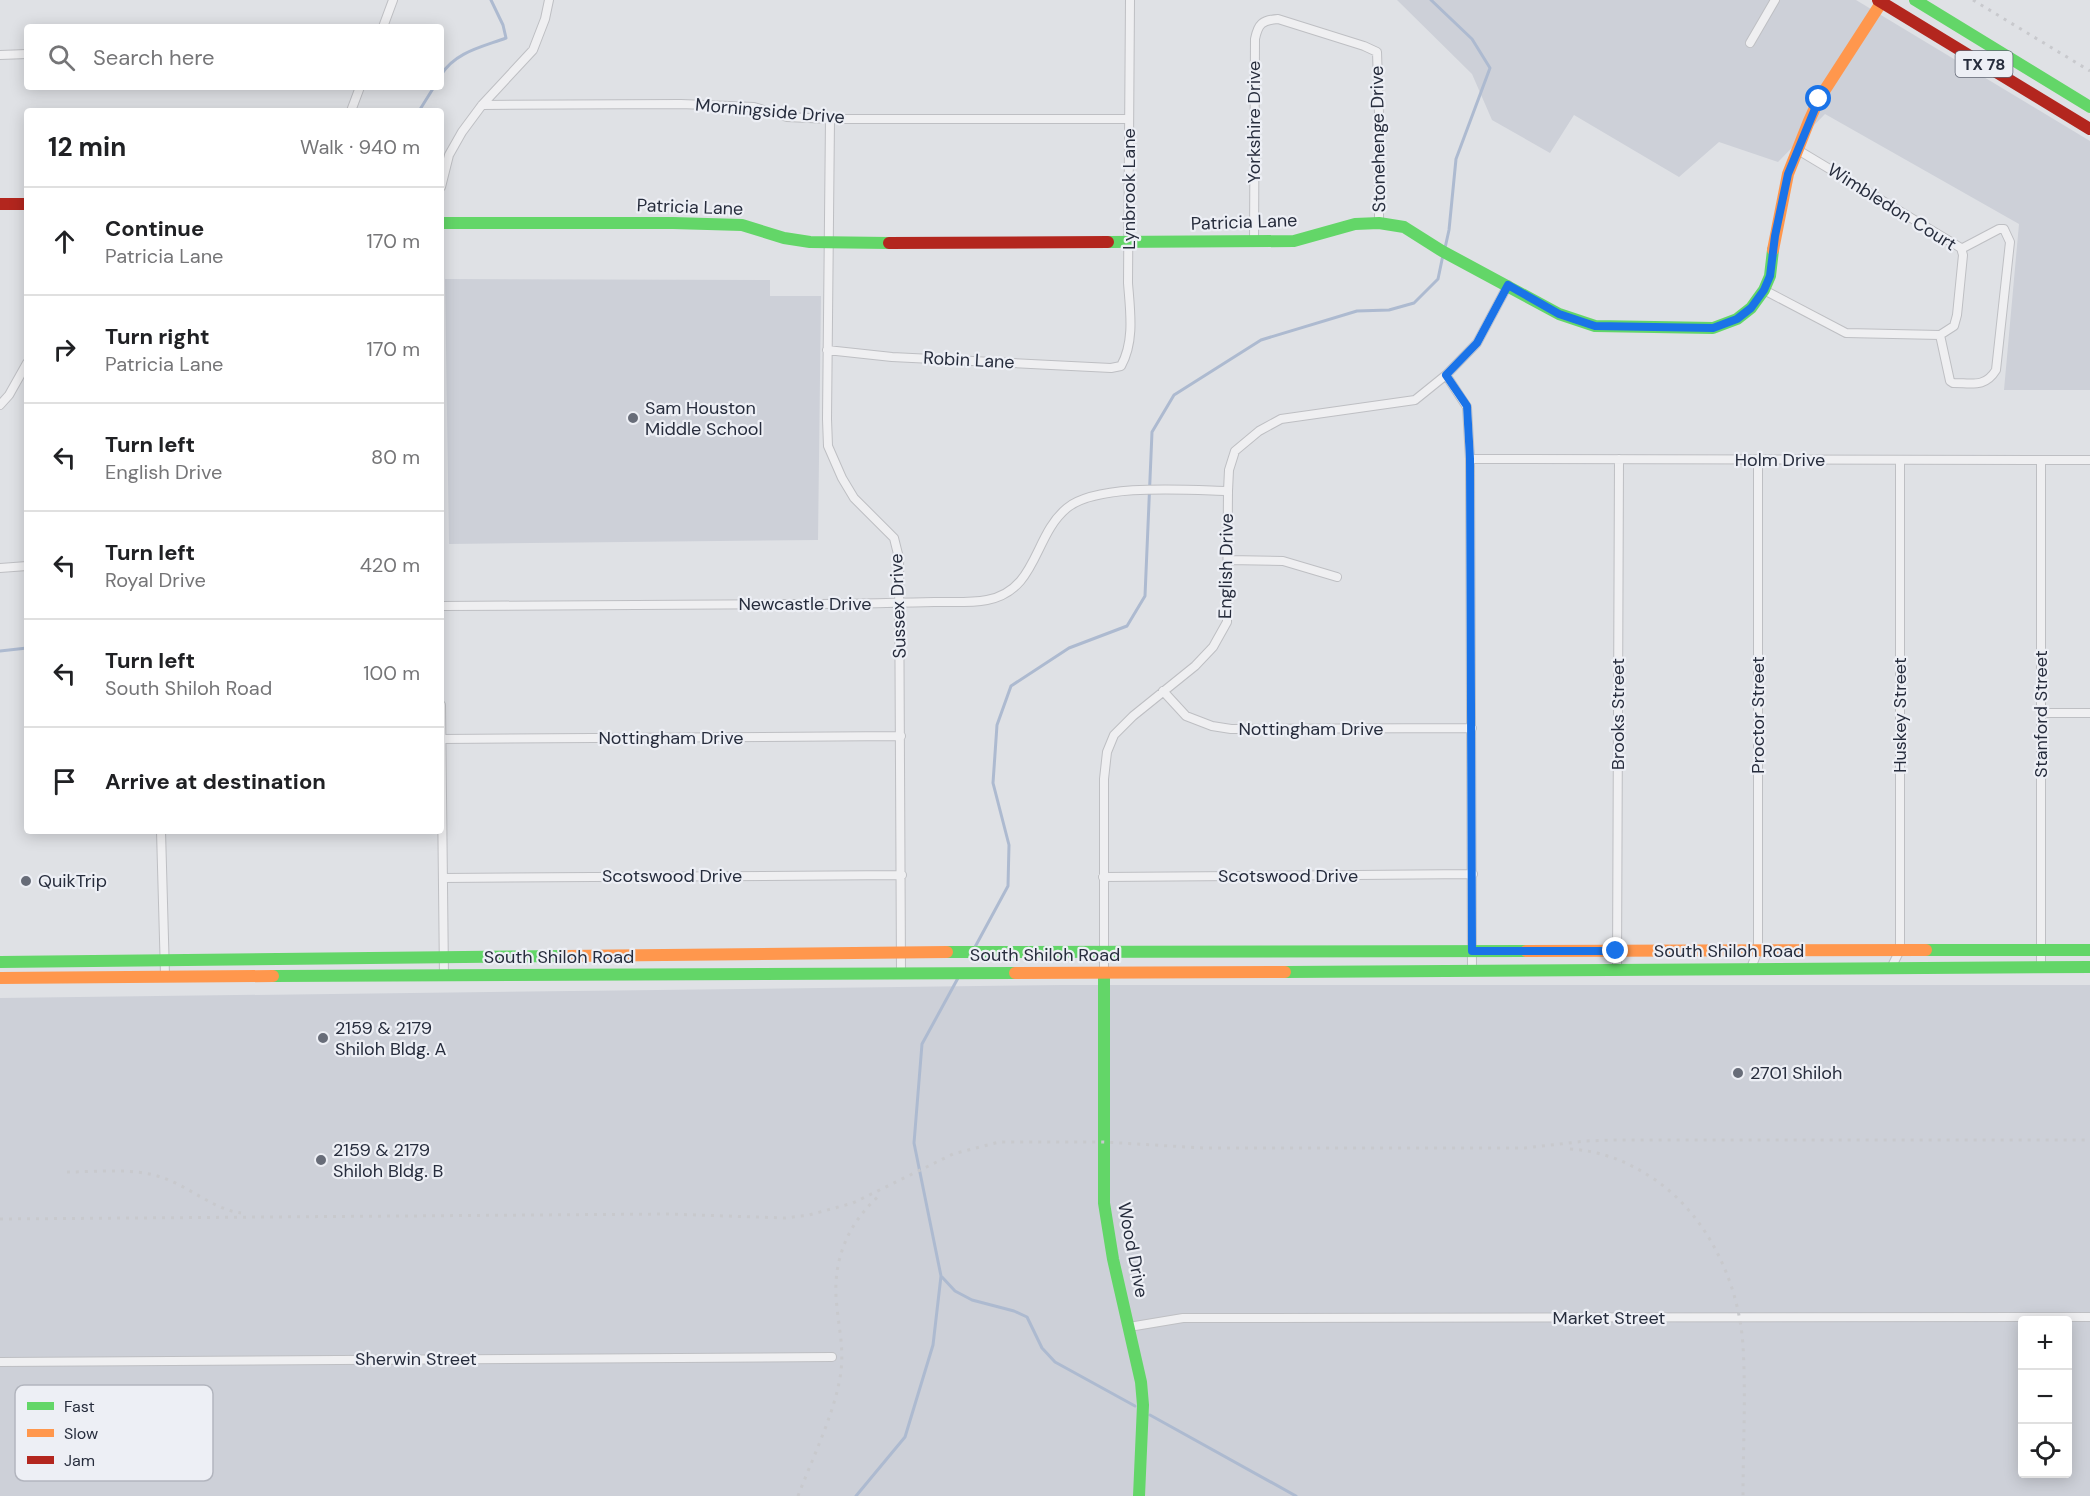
<!DOCTYPE html>
<html lang="en">
<head>
<meta charset="utf-8">
<style>
	body { margin:0; font-family:"DM Sans",sans-serif; background:#f6f6f6; color:#202124 }
	.controls { position:absolute; right:18px; bottom:18px; display:grid; overflow:hidden; border-radius:6px; box-shadow:0 3px 15px #0003 }
	.controls button { width:54px; height:54px; display:grid; place-items:center; padding:0; border:0; border-bottom:2px solid #e0e0e0; background:#fff; color:#202124; font:30px sans-serif }
	.stop { position:absolute; width:18px; height:18px; margin:-14px; border:4px solid #1a73e8; border-radius:50%; background:#fff }
	.stop.end { background:#1a73e8; border-color:#fff; box-shadow:0 2px 6px #0008 }
	.list { margin:0; padding:0; list-style:none }
	h2 { display:flex; justify-content:space-between; align-items:center; height:78px; margin:0; padding:0 24px; font-size:26px }
	h2 small { font-size:20px; font-weight:400; color:#757577 }
	.list li { display:grid; grid-template-columns:39px 1fr auto; gap:18px; align-items:center; box-sizing:border-box; height:108px; padding:0 24px; border-top:2px solid #e0e0e0 }
	.list b { display:block; font-size:22px; white-space:nowrap }
	.list p { margin:0; font-size:20px; white-space:nowrap; color:#757577 }
	.list em { font-size:20px; font-style:normal; color:#757577 }
	.icon { flex:none; width:33px; height:33px; fill:none; stroke:currentColor; stroke-width:2; stroke-linecap:round; stroke-linejoin:round }
	.map { position:relative; flex:none; width:2090px; height:1496px; overflow:hidden }
	.search { position:absolute; background:#fff; box-shadow:0 3px 15px #0003; left:24px; top:24px; width:420px; height:66px; display:flex; align-items:center; gap:15px; box-sizing:border-box; padding:0 21px; border-radius:6px; color:#757577; font-size:22px }
	.panel { position:absolute; background:#fff; box-shadow:0 3px 15px #0003; left:24px; top:108px; width:420px; height:726px; border-radius:6px }
	.map>svg:first-child { display:block }
	.built { fill:#cdd0d8; fill-rule:evenodd }
	.lines { fill:none; stroke-linecap:round; stroke-linejoin:round }
	.stream { stroke:#adbad0; stroke-width:3 }
	.street-casing { stroke:#bebfc3; stroke-width:10 }
	.street { stroke:#efeff1; stroke-width:8 }
	.fast { stroke:#63d668; stroke-width:12 }
	.slow { stroke:#ff974d; stroke-width:12 }
	.jam { stroke:#b3261e; stroke-width:12 }
	.rail { stroke:#c8c9cd; stroke-width:3; stroke-dasharray:3 6; stroke-linecap:butt }
	.route { stroke:#1a73e8; stroke-width:8 }
	.poi-dot { fill:#676c78; stroke:#edeff5; stroke-width:2 }
	.labels { text-anchor:middle; dominant-baseline:central; stroke-width:4.5; stroke-linejoin:round; paint-order:stroke }
	.shield { fill:#edeff5; stroke:#626774; stroke-width:1.5 }
	.shield-label { font-size:16px; font-weight:bold; fill:#272d3d }
	.street-label { font-size:18px; fill:#272d3d; stroke:#edeff5 }
	.poi-label { font-size:18px; fill:#272d3d; stroke:#edeff5; text-anchor:start }
	.key { fill:#edeff5; stroke:#b2b5be; stroke-width:1.5 }
	.key-label { font-size:16px; fill:#272d3d }
</style>
</head>
<body>
<div class="map">
<svg width="2090" height="1496" viewBox="0 0 2090 1496">
	<rect width="100%" height="100%" fill="#dfe1e5"/>
	<path class="built" d="M1397,0H1856L2090,141V390H2004L2019,224L1825,114L1778,162L1719,142L1679,177L1574,115L1550,153L1492,120L1472,74Z
		M445,279L770,280V296H821L818,540L449,544Z
		M1063,985H2090V1496H0V998ZM2022,1320H2068V1474H2022Z"/>
	<g class="lines">
		<path class="stream" d="M1431,0L1472,39L1490,68L1456,159L1449,230L1445,248
			M441,75C455,52 482,47 506,38L503,25L491,0
			M419,111L434,87
			M0,651L27,648
			M975,947L1008,886L1009,845L993,783L997,725L1011,686L1069,648L1127,626L1145,596L1152,432L1174,395L1261,340L1357,311L1389,310L1414,303L1438,279L1443,255
			M942,1277L955,1291L972,1300L1014,1311L1027,1317L1042,1348L1055,1362L1135,1406
			M1150,1415L1296,1496
			M856,1496L905,1437L933,1345L941,1276L914,1143L922,1044L958,978"/>
		<defs>
			<path id="street" d="M383,27L393,0
				M1750,43L1775,0
				M0,55L27,54
				M482,105L681,104L754,107L787,117L830,119H1129
				M351,111L360,87
				M830,119L827,419L828,446L842,478L854,498L894,538L899,558L901,973
				M441,187L449,155L462,132L482,105L533,50L545,19L549,0
				M1254,242L1255,39C1258,24 1262,20 1278,19L1364,46L1377,52L1379,113V223
				M1764,290L1846,333L1940,335L1954,326L1957,315L1963,255L1961,248L1798,150
				M1940,335L1950,381L1953,383C1972,383 1985,388 1996,370L2010,242L2004,229H1999L1961,249
				M827,350L892,357L1111,368L1121,366C1135,341 1130,310 1128,283L1130,0
				M1446,375L1467,407L1470,459L1472,970
				M0,405L9,395L27,363
				M1470,459L2090,460
				M1228,560L1283,561L1337,577
				M0,568L27,566
				M441,606C564,605 687,605 809,604C852,604 894,603 937,602C953,602 971,603 987,600C1038,590 1033,536 1067,508C1098,483 1188,490 1228,491
				M1163,691L1186,716L1212,726L1231,729L1472,728
				M441,705L444,976
				M2041,713H2090
				M441,739L901,736
				M161,831L165,975
				M1103,877L1473,874
				M443,878L902,875
				M2041,967V460
				M1751,968L1758,950V459
				M1891,968L1900,950V460
				M1617,969L1619,459
				M1104,973V779L1107,752L1114,735L1133,716L1195,666L1213,647L1227,622L1228,491L1229,470L1235,451L1259,431L1281,419L1415,400L1446,375L1477,343L1508,285
				M1129,1327L1183,1318L2090,1317
				M0,1362L832,1357"/>
		</defs>
		<use href="#street" class="street-casing"/>
		<use href="#street" class="street"/>
		<path class="fast" d="M1915,0L2090,107
			M441,223H673L742,225L784,238L810,242L889,243
			M1108,242L1294,241L1355,224L1379,223L1404,227L1442,251L1559,314L1595,326L1713,328L1737,319L1751,308L1764,290L1770,276L1773,250
			M1926,950H2090
			M947,952L1526,951
			M0,962L564,956
			M1285,972L2090,967
			M1104,973V1203L1113,1259L1141,1382L1143,1405L1139,1496
			M273,976L1015,973"/>
		<path class="slow" d="M1773,250L1788,174L1809,121L1819,99L1883,0
			M1526,951L1926,950
			M564,956L947,952
			M1015,973L1285,972
			M0,978L273,976"/>
		<path class="jam" d="M1878,0L2090,129
			M0,204H27
			M889,243L1108,242"/>
		<path class="rail" d="M1973,0L2090,71
			M1570,1149C1601,1151 1627,1161 1654,1179C1707,1215 1739,1282 1743,1346C1746,1396 1743,1446 1743,1496
			M67,1172C101,1172 141,1166 173,1182C196,1192 215,1209 241,1213
			M0,1219L668,1214L785,1218L809,1215L853,1203L953,1154L999,1142H1104L1203,1148H1525L1586,1141L1614,1140H2090
			M798,1496C811,1462 832,1418 839,1383C846,1350 838,1329 836,1296C834,1256 850,1221 880,1195"/>
	</g>
	<g class="lines">
		<path class="route" d="M1616,951H1472L1470,459L1467,406L1446,375L1477,343L1508,285L1559,314L1595,326L1713,328L1737,319L1751,308L1764,290L1770,276L1775,236L1788,174L1819,99"/>
	</g>
	<g class="poi-dot">
		<circle cx="633" cy="418" r="6"/>
		<circle cx="26" cy="881" r="6"/>
		<circle cx="323" cy="1038" r="6"/>
		<circle cx="1738" cy="1073" r="6"/>
		<circle cx="321" cy="1160" r="6"/>
	</g>
	<g class="labels">
		<rect class="shield" x="1955.5" y="51" width="57" height="26" rx="4.5"/>
		<g class="shield-label">
			<text x="1984" y="64">TX 78</text>
		</g>
		<g class="street-label">
			<text transform="translate(770 111) rotate(5)">Morningside Drive</text>
			<text transform="translate(1254 122) rotate(-90)">Yorkshire Drive</text>
			<text transform="translate(1378 139) rotate(-91)">Stonehenge Drive</text>
			<text transform="translate(1129 189) rotate(-90)">Lynbrook Lane</text>
			<text transform="translate(690 207) rotate(2)">Patricia Lane</text>
			<text transform="translate(1892 207) rotate(32)">Wimbledon Court</text>
			<text transform="translate(1244 222) rotate(-2)">Patricia Lane</text>
			<text transform="translate(969 360) rotate(3)">Robin Lane</text>
			<text x="1780" y="460">Holm Drive</text>
			<text transform="translate(1226 566) rotate(-89)">English Drive</text>
			<text x="805" y="604">Newcastle Drive</text>
			<text transform="translate(898 606) rotate(-92)">Sussex Drive</text>
			<text transform="translate(1618 714) rotate(-90)">Brooks Street</text>
			<text transform="translate(2041 714) rotate(-90)">Stanford Street</text>
			<text transform="translate(1758 715) rotate(-90)">Proctor Street</text>
			<text transform="translate(1900 715) rotate(-90)">Huskey Street</text>
			<text x="1311" y="729">Nottingham Drive</text>
			<text x="671" y="738">Nottingham Drive</text>
			<text x="672" y="876">Scotswood Drive</text>
			<text x="1288" y="876">Scotswood Drive</text>
			<text x="1729" y="951">South Shiloh Road</text>
			<text x="1045" y="955">South Shiloh Road</text>
			<text x="559" y="957">South Shiloh Road</text>
			<text transform="translate(1133 1250) rotate(79)">Wood Drive</text>
			<text x="1609" y="1318">Market Street</text>
			<text x="416" y="1359">Sherwin Street</text>
		</g>
		<g class="poi-label">
			<text x="645" y="408">Sam Houston<tspan x="645" dy="21">Middle School</tspan></text>
			<text x="38" y="881">QuikTrip</text>
			<text x="335" y="1028">2159 &amp; 2179<tspan x="335" dy="21">Shiloh Bldg. A</tspan></text>
			<text x="1750" y="1073">2701 Shiloh</text>
			<text x="333" y="1150">2159 &amp; 2179<tspan x="333" dy="21">Shiloh Bldg. B</tspan></text>
		</g>
	</g>
	<rect x="15" y="1385" width="198" height="96" rx="9" class="key"/>
	<rect x="27" y="1402" width="27" height="8" fill="#63d668"/>
	<rect x="27" y="1429" width="27" height="8" fill="#ff974d"/>
	<rect x="27" y="1456" width="27" height="8" fill="#b3261e"/>
	<g class="key-label">
		<text x="64" y="1412">Fast</text>
		<text x="64" y="1439">Slow</text>
		<text x="64" y="1466">Jam</text>
	</g>
</svg>
<div class="controls">
<button>+</button>
<button>−</button>
<button><svg class="icon" aria-label="locate" viewBox="0 0 24 24"><circle cx="12" cy="12" r="6"/><path d="M12 2v4M12 18v4M2 12h4M18 12h4"/></svg></button>
</div>
<div class="stop" style="left:1819px;top:99px"></div>
<div class="stop end" style="left:1616px;top:951px"></div>
<div class="search"><svg class="icon" aria-label="search" viewBox="0 0 24 24"><circle cx="10" cy="10" r="6"/><path d="M15 15l6 6"/></svg>Search here</div>
<section class="panel">
<h2>12 min<small>Walk · 940 m</small></h2>
<ul class="list">
<li><svg class="icon" aria-label="ahead" viewBox="0 0 24 24"><path d="M12 20V5M6 11l6-6 6 6"/></svg><div><b>Continue</b><p>Patricia Lane</p></div><em>170 m</em></li>
<li><svg class="icon" aria-label="right" viewBox="0 0 24 24"><path d="M7 20v-9h11M14 6l5 5-5 5"/></svg><div><b>Turn right</b><p>Patricia Lane</p></div><em>170 m</em></li>
<li><svg class="icon" aria-label="left" viewBox="0 0 24 24"><path d="M17 20v-9H6M10 6l-5 5 5 5"/></svg><div><b>Turn left</b><p>English Drive</p></div><em>80 m</em></li>
<li><svg class="icon" aria-label="left" viewBox="0 0 24 24"><path d="M17 20v-9H6M10 6l-5 5 5 5"/></svg><div><b>Turn left</b><p>Royal Drive</p></div><em>420 m</em></li>
<li><svg class="icon" aria-label="left" viewBox="0 0 24 24"><path d="M17 20v-9H6M10 6l-5 5 5 5"/></svg><div><b>Turn left</b><p>South Shiloh Road</p></div><em>100 m</em></li>
<li><svg class="icon" aria-label="arrive" viewBox="0 0 24 24"><path d="M6 21V4h12l-3 4 3 4H6"/></svg><div><b>Arrive at destination</b></div></li>
</ul>
</section>
</div>
</body>
</html>
